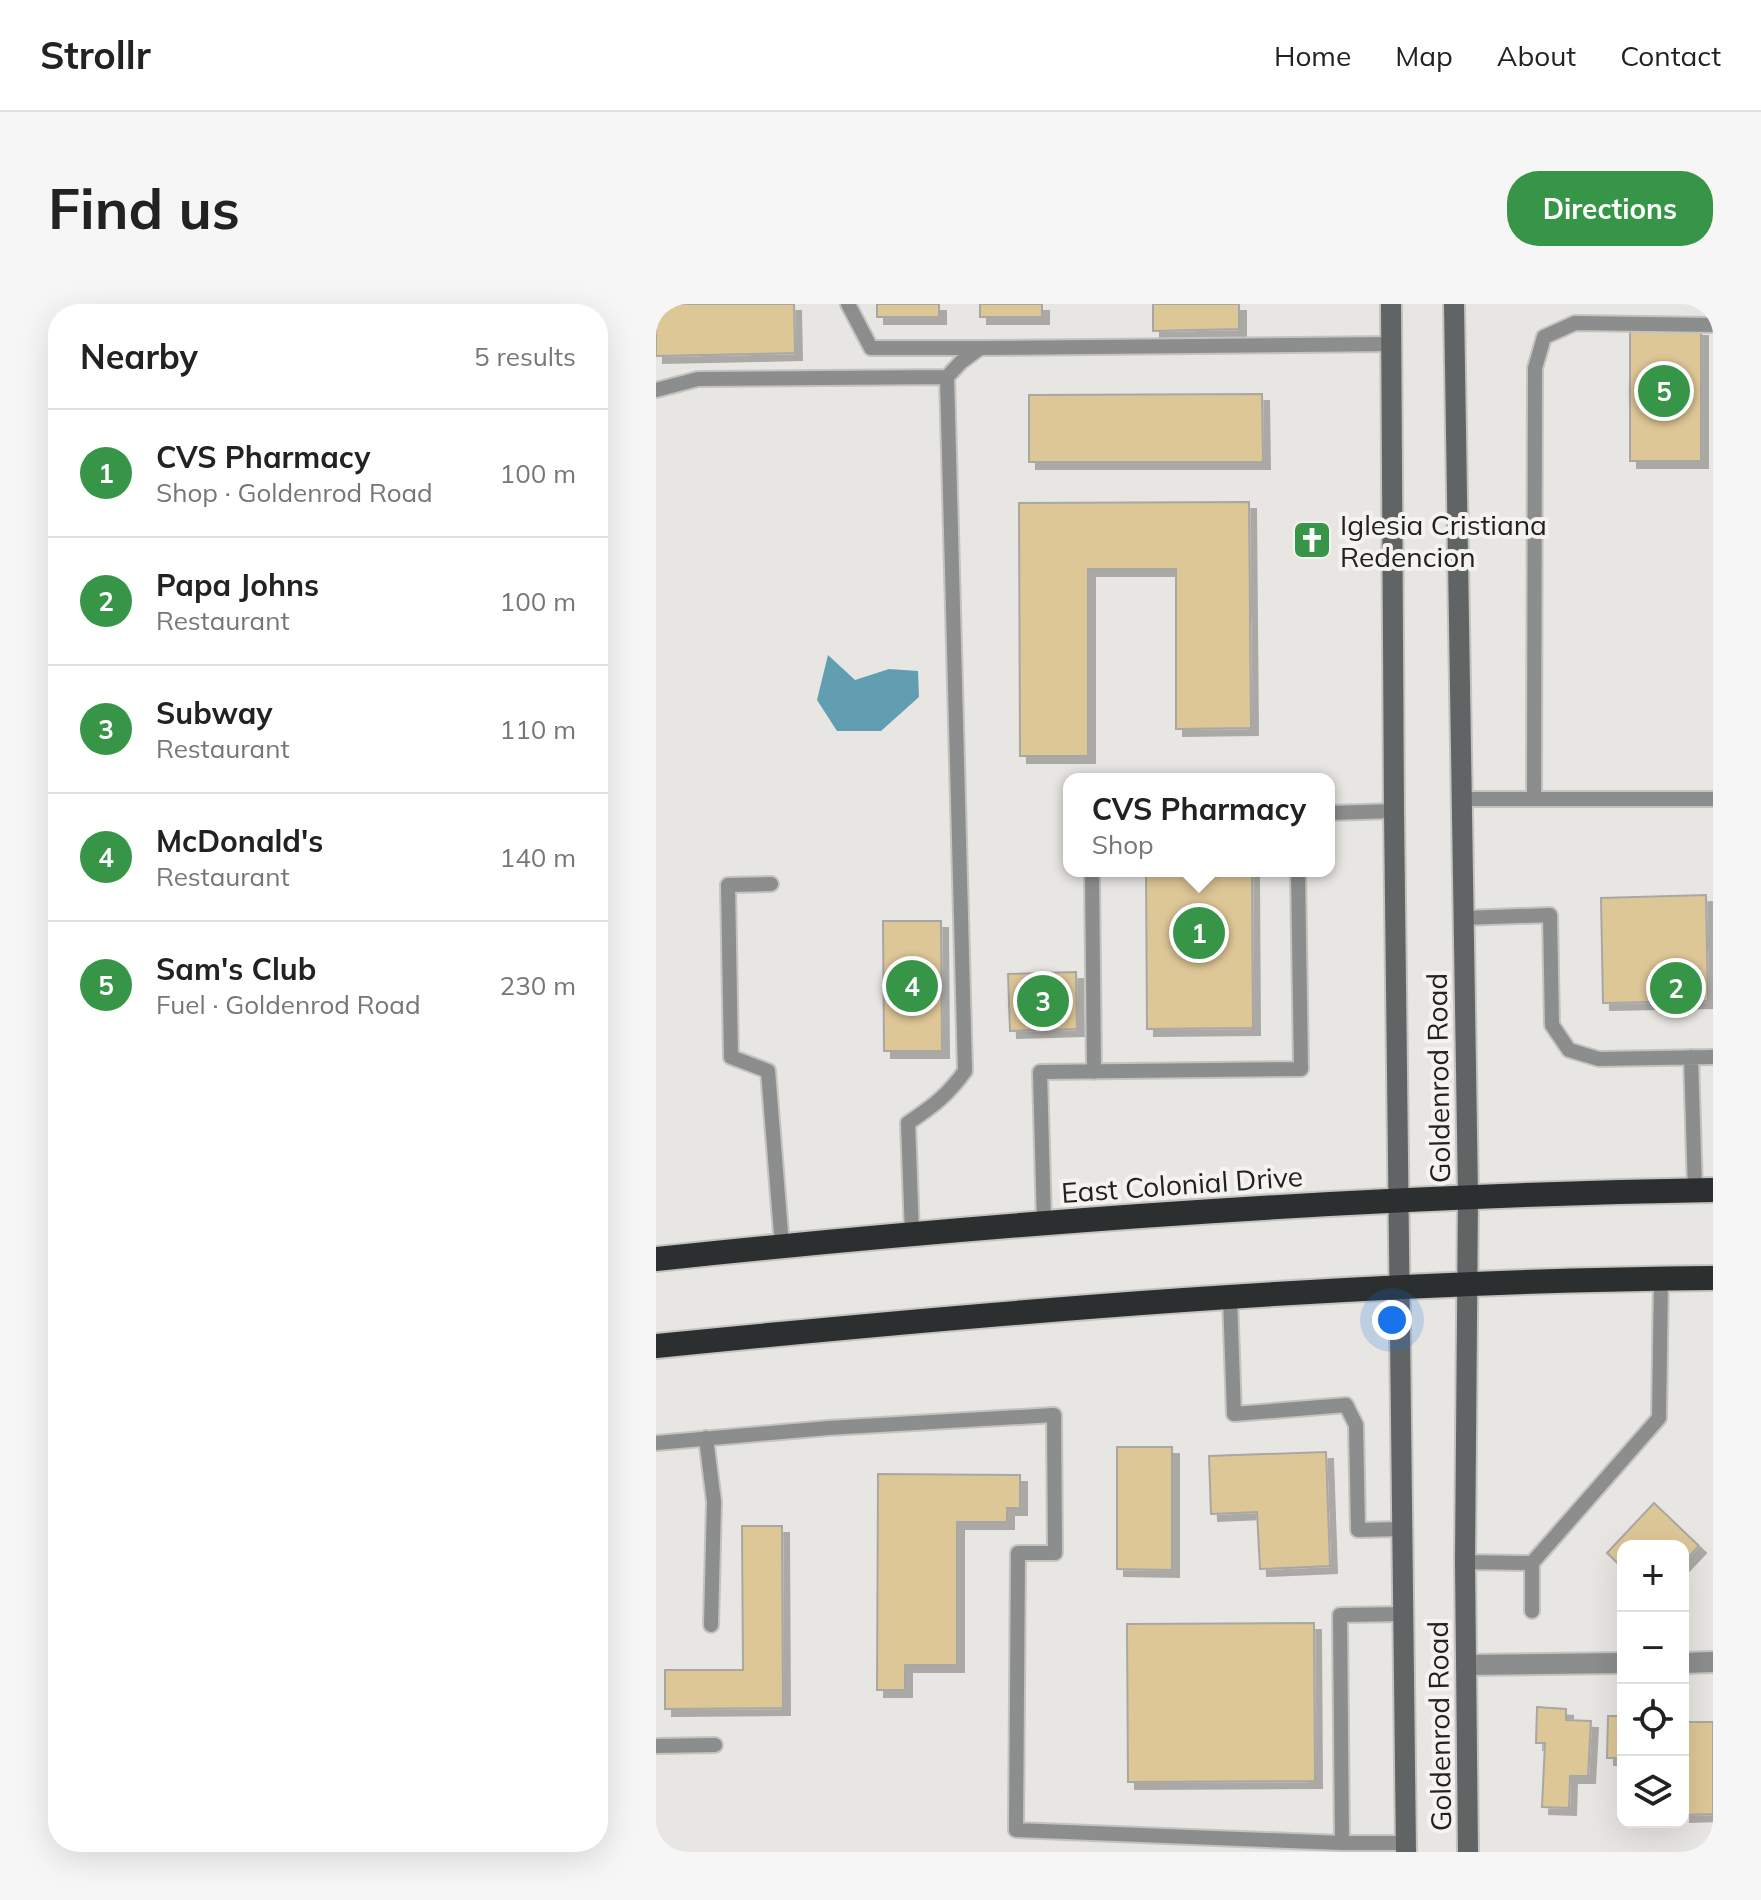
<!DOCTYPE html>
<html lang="en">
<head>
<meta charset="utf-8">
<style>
	body { margin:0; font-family:Mulish,sans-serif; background:#f6f6f6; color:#222 }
	.controls { position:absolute; right:24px; bottom:24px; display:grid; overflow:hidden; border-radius:16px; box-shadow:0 8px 32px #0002 }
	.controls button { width:72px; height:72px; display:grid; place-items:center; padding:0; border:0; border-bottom:2px solid #e0e0e0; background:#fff; color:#222; font:40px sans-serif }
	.you { position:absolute; left:736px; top:1016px; width:28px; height:28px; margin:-20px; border:6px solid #fff; border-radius:50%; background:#1a73e8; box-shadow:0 0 0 12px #1a73e833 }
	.badge { display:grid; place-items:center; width:52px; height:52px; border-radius:50%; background:#379547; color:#fff; font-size:26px; font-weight:700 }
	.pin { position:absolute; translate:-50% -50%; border:4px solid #fff; box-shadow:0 2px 8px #0006 }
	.popup { position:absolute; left:407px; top:469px; width:272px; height:104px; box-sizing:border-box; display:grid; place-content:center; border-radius:16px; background:#fff; filter:drop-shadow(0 2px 6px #0005); font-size:26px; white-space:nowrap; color:#767676 }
	.popup b { font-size:30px; color:#222 }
	.popup::after { content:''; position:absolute; left:50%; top:100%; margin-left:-16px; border:16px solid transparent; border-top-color:#fff }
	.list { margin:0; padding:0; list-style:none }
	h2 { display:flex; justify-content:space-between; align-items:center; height:104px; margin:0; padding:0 32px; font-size:34px }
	h2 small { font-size:26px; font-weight:400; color:#767676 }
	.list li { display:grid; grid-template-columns:52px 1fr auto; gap:24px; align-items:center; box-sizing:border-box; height:128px; padding:0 32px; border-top:2px solid #e0e0e0 }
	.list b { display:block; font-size:30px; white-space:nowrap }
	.list p { margin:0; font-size:26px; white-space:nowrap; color:#767676 }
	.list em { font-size:26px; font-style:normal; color:#767676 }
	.icon { flex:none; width:44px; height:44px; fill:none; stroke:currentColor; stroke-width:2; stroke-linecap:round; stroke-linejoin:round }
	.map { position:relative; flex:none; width:1057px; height:1548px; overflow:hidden; border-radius:32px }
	header { display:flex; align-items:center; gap:48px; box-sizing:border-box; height:112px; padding:0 40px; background:#fff; border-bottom:2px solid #e0e0e0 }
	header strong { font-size:38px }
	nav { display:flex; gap:44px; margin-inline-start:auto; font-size:28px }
	.intro { display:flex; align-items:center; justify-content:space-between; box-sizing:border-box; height:192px; padding:0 48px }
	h1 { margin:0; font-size:56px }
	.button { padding:20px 36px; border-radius:32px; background:#379547; color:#fff; font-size:28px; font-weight:700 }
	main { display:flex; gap:48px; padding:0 48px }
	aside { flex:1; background:#fff; border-radius:32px; box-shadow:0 8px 32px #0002 }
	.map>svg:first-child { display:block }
	.water { fill:#629eb1 }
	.building { fill:#dec797; stroke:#a9a7a4; stroke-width:2; filter:url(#shadow) }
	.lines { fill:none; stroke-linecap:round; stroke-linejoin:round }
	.lane-casing { stroke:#c4c3bf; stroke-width:18 }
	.street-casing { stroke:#c4c3bf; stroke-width:24 }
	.secondary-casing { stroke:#c4c3bf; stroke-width:24 }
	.highway-casing { stroke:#c4c3bf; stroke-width:28 }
	.lane { stroke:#8c8e8e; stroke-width:14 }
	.street { stroke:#8c8e8e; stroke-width:20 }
	.secondary { stroke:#616464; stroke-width:20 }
	.highway { stroke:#2b2f2f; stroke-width:24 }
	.labels { text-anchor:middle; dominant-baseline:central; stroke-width:8; stroke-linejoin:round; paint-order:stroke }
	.poi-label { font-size:28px; fill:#222120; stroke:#f5f3ef; text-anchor:start }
	.street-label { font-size:28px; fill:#222120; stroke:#f5f3ef }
</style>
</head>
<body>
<header>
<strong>Strollr</strong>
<nav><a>Home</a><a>Map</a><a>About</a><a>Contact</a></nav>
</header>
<div class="intro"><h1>Find us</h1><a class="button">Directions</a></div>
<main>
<aside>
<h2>Nearby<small>5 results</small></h2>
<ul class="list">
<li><span class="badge">1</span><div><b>CVS Pharmacy</b><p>Shop · Goldenrod Road</p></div><em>100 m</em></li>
<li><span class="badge">2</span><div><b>Papa Johns</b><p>Restaurant</p></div><em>100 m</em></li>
<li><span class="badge">3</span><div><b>Subway</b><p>Restaurant</p></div><em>110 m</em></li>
<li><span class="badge">4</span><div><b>McDonald's</b><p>Restaurant</p></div><em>140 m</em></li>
<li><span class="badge">5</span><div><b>Sam's Club</b><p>Fuel · Goldenrod Road</p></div><em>230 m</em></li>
</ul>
</aside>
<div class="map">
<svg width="1057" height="1548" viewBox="0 0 1057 1548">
	<defs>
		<filter id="shadow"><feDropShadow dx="7" dy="7" stdDeviation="0" flood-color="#0004"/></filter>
	</defs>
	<rect width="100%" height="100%" fill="#e8e6e2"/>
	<path class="water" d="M172,351L199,376L233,365L262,367L263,393L225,427H181L161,396Z"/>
	<path class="building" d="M0,0H138L139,49L0,52Z
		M221,0H283V13H221Z
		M324,0H386V13H324Z
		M497,0H583V25L497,27Z
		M974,25H1045V157H974Z
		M606,90L607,158H373V91Z
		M593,198L595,424L520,425V265H432V452H364L363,199Z
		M490,567H596L597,724L491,725Z
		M1050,591L1052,697L947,699L945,594Z
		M227,617H285L286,747H228Z
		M420,668L421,725L354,727L352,670Z
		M461,1143H516V1266L461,1265Z
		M670,1148L674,1262L604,1265L601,1208L555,1210L553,1152Z
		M222,1170L364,1171V1204H351V1218H301V1361H249V1386H221Z
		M998,1199L1043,1242L1027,1259V1242H967V1264L951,1249Z
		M86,1222H126L127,1404L9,1405V1366H87Z
		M658,1319L659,1477L472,1478L471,1320Z
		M881,1403L910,1405V1416L935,1417L932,1472H914L913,1504L886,1503L889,1439H880Z
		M952,1412H967V1454H951Z
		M1027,1418H1057V1510L1027,1511Z"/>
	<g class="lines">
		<defs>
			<path id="lane" d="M192,0L215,44H323
				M0,86L42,75L291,73
				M806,495H1057
				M878,495L879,64L888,33L919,19L1057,21
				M673,509L738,507
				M436,567L438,768
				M115,580L72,581L75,753L112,767L126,942
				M808,614L894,611L896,721L913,746L943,755L1057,753
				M1035,753L1039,887
				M388,919L384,768L645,765L642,567
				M256,930L252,819C277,802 291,792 309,767L291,73L305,58L324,44L735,40
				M574,993L578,1110L690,1101L700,1121L702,1226L746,1225
				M50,1134L58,1198L55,1321
				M0,1139L172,1124L398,1111L399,1249H362L360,1526L686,1539H750
				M809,1258L876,1259V1307
				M876,1259L1003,1114L1005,974
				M0,1442L59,1441
				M686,1539L684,1311L747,1310"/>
			<path id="street" d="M1027,1359L1057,1358
				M810,1361L967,1359"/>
			<path id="secondary" d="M735,0L738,507L750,1548
				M798,0L812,892L809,1258L812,1548"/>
			<path id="highway" d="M0,955C351,918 704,892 1057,886
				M0,1042C351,1007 704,977 1057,974"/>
		</defs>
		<use href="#lane" class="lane-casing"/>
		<use href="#street" class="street-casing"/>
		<use href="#secondary" class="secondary-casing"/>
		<use href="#highway" class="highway-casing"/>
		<use href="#lane" class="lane"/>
		<use href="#street" class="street"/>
		<use href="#secondary" class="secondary"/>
		<use href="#highway" class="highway"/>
	</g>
	<defs>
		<symbol id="church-square" viewBox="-11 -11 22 22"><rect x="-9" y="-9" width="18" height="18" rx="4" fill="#379547" stroke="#f5f3ef"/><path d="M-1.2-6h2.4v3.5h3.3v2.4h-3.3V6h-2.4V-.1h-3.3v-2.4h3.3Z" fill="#fff"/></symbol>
	</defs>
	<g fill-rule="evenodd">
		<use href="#church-square" x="634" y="214" width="44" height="44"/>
	</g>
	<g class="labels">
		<g class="poi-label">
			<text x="684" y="220">Iglesia Cristiana<tspan x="684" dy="32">Redencion</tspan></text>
		</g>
		<g class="street-label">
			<text transform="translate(782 774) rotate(-91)">Goldenrod Road</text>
			<text transform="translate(526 880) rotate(-4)">East Colonial Drive</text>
			<text transform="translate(783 1422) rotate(-91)">Goldenrod Road</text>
		</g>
	</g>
</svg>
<div class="controls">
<button>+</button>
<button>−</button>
<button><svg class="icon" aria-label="locate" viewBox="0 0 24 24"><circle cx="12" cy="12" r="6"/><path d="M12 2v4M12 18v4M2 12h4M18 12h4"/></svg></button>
<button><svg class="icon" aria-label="layers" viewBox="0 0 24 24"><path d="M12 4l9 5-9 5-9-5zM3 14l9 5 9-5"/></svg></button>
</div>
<div class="you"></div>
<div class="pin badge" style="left:543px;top:629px">1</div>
<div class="popup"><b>CVS Pharmacy</b>Shop</div>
<div class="pin badge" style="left:1020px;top:684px">2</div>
<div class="pin badge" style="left:387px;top:697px">3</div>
<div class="pin badge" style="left:256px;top:682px">4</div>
<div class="pin badge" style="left:1008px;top:87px">5</div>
</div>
</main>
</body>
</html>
